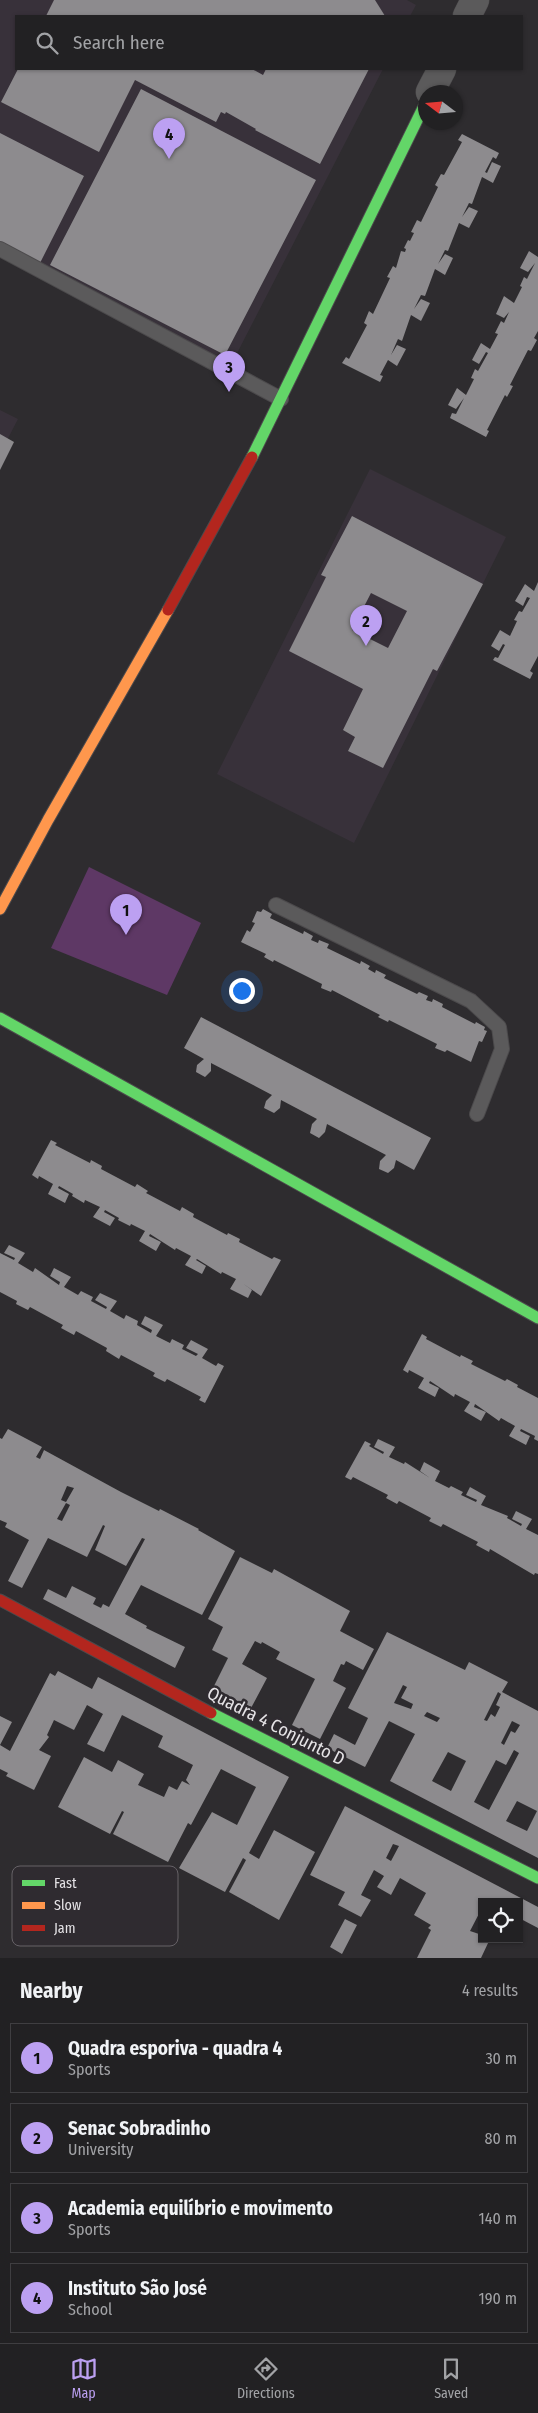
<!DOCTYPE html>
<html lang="en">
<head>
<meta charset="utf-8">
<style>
	body { margin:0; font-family:"Fira Sans Condensed",sans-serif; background:#2a292b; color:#f1f3f6 }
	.controls { position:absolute; right:15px; bottom:15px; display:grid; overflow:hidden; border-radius:0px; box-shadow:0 1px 4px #0004 }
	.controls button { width:45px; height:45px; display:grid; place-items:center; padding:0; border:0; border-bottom:1px solid #3f3e41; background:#222123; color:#f1f3f6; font:25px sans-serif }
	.compass { position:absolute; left:418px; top:85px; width:45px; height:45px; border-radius:50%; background:#222123; box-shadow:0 1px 4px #0004; rotate:286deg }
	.you { position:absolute; left:241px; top:990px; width:18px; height:18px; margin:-12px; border:4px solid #fff; border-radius:50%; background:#1a73e8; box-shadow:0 0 0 8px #1a73e833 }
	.badge { display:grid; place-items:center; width:32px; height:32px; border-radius:50%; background:#bca0f2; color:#111; font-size:16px; font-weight:700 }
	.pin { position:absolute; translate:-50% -41px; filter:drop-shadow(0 1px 2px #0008) }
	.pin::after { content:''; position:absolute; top:26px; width:18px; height:15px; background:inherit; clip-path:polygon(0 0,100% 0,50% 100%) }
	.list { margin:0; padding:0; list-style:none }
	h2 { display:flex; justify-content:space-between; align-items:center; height:65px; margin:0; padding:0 20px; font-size:21px }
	h2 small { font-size:16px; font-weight:400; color:#a2a3a6 }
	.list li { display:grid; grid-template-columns:32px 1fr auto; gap:15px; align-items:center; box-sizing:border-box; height:70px; margin:0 10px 10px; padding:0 10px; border:1px solid #3f3e41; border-radius:0px }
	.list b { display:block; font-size:19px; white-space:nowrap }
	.list p { margin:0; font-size:16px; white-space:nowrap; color:#a2a3a6 }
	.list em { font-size:16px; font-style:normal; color:#a2a3a6 }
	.icon { flex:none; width:28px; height:28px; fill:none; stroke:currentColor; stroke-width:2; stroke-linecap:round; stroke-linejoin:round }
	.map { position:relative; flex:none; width:538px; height:1958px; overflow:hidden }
	.search { position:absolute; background:#222123; box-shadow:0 1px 4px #0004; left:15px; right:15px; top:15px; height:55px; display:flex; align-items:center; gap:12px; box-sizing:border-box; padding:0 18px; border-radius:0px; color:#a2a3a6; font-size:19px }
	.sheet { height:385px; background:#222123 }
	nav { display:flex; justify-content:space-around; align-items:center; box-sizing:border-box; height:70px; border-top:1px solid #3f3e41; background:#222123; font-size:14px; color:#a2a3a6 }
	nav a { display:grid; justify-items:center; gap:2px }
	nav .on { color:#bca0f2 }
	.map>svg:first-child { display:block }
	.built { fill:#38313a }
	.green { fill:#5e3865 }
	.building { fill:#8d8b8e; fill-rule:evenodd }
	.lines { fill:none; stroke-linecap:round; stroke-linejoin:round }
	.lane-casing { stroke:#4c4a4c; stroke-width:16 }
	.street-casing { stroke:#4c4a4c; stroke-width:29 }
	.fast-casing { stroke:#4c4a4c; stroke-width:13 }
	.slow-casing { stroke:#4c4a4c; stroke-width:13 }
	.jam-casing { stroke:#4c4a4c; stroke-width:13 }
	.lane { stroke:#5b5a5b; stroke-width:14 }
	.street { stroke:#5b5a5b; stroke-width:28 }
	.fast { stroke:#63d668; stroke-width:11 }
	.slow { stroke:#ff974d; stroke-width:11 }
	.jam { stroke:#b3261e; stroke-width:11 }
	.labels { text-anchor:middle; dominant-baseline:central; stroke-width:5; stroke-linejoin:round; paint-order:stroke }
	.street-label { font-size:18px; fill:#e5e3e6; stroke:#2f2b30 }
	.key { fill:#2f2b30; stroke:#666267; stroke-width:1 }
	.key-label { font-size:14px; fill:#e5e3e6 }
</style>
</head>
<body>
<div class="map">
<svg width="538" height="1958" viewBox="0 0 538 1958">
	<rect width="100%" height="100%" fill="#2e2c2f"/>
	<path class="built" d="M0,0H407L416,5L410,16H16V69H383L230,367L0,248Z
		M0,410L18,419L0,454Z
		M370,469L506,537L354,843L217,774Z"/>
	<path class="green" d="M89,867L201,923L167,995L51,948Z"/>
	<path class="building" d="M54,0H375L385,16H46Z
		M18,69H252L263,75L266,69H369L320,164L255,130L256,129L226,112L225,114L221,112L216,122L135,80L99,152L1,102Z
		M141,89L316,180L225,355L50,265Z
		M0,133L84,176L40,263L0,242Z
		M462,134L499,153L496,159L493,157L485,172L487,173L492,162L501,166L493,183L482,177L472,204L469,203L462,217L469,207L478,211L469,228L459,223L448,251L445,250L438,264L445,254L453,258L445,275L435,269L425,296L421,295L414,309L421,299L430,303L421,321L411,315L402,341L398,339L391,355L397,345L406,349L397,366L388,360L380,375L383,376L380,382L342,363L346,357L349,359L367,325L364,323L369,311L373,314L390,278L387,277L393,266L396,268L401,251L405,252L406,249L404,248L408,240L410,241L414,233L411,232L417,220L421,222L438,187L435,185L441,174L444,175L462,142L458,140Z
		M529,251L538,257V331L534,338L537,340L531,351L528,350L510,385L513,386L507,397L505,395L487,430L489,431L486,437L450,418L452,413L456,414L464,398L456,409L448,405L457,388L466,395L474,379L471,378L475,369L478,371L488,353L486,352L479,364L472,360L481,343L490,349L498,334L495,333L501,321L504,323L509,312L504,318L496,314L504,296L514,303L522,287L520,286L524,277L527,279L535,263L528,272L520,268Z
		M0,434L14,442L0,470Z
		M352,516L483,584L437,671L433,669L383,768L348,751L355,737L343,730L363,689L289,651L326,577L321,575ZM371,593L407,611L388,648L352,630Z
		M538,582V656L530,671L533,673L530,679L493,660L495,657L498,658L505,645L503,644L499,651L491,646L500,630L510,636L517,621L514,620L519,611L522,612L530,598L527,597L523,606L515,601L525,584L534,591Z
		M263,909L272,914L270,918L303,934L304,931L313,936L311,940L318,943L319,940L329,944L327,948L360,964L361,961L370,966L368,969L375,973L376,970L386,975L384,978L417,994L419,992L428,996L426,1000L432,1002L433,999L443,1004L442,1007L475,1024L476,1022L485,1027L484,1030L487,1031L482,1042L479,1041L471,1062L447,1050L445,1052L435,1048L437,1044L389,1020L388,1022L378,1017L380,1015L332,990L331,992L321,988L322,984L274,960L273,962L264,957L266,954L241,942L247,930L250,932L255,923L252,922L257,911L261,912Z
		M201,1017L431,1138L414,1170L396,1160L394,1168L388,1173L379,1169L380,1161L386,1155L327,1124L325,1132L319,1138L310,1133L312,1124L317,1119L281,1100L280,1108L274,1113L264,1108L266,1101L272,1095L211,1063V1071L205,1077L196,1072L197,1065L204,1059L184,1048Z
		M51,1140L57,1143L55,1145L90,1163L91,1160L102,1166L101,1169L135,1187L137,1184L148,1191L146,1193L180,1211L182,1207L194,1214L193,1217L227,1235L228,1233L240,1239L239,1242L272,1259L274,1257L281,1260L261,1296L242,1283L252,1290L248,1298L230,1289L236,1279L222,1272L221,1274L197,1259L196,1260L206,1266L202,1274L185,1265L191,1256L176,1248L175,1250L150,1234L149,1236L161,1242L156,1251L139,1241L145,1231L131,1224L130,1226L118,1220L119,1218L105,1210L104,1212L115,1218L110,1226L93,1217L100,1207L85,1200L84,1203L72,1196L73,1194L59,1186L58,1188L69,1194L65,1203L48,1194L53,1184L39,1176L38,1179L32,1175Z
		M9,1245L25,1253L18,1263L33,1272L35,1268L59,1285L60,1282L50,1276L54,1268L71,1277L64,1287L78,1295L81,1291L93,1297L91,1301L106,1309L107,1307L95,1300L100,1293L117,1301L110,1311L124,1319L126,1315L138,1321L137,1325L151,1333L152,1330L141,1324L145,1316L163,1325L156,1336L170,1343L172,1339L184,1345L182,1349L196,1356L198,1354L186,1348L191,1340L208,1349L202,1358L216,1366L218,1363L224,1366L205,1403L199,1400L201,1397L167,1379L165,1382L153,1376L155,1373L121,1355L119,1359L106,1351L107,1348L76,1331L74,1335L61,1328L63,1325L30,1307L28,1310L16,1304L17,1301L0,1292V1253L14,1260L15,1258L4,1253Z
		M422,1334L427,1337L426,1339L460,1357L461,1355L473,1361L471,1364L505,1381L507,1379L518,1385L517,1387L538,1398V1441L534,1439L535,1436L521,1429L520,1431L530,1436L526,1445L509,1436L515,1426L501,1418L499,1421L475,1404L474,1407L486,1412L481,1421L464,1411L470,1402L455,1394L454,1397L430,1381L429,1383L439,1388L435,1397L418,1388L424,1378L409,1370L408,1373L403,1370Z
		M8,1429L42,1447L36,1457L40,1459L44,1450L121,1492L159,1511L160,1509L199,1529L198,1530L235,1551L202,1615L141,1585L125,1614L147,1626L146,1628L185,1647L175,1668L43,1599L48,1589L66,1598L72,1586L96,1598L93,1604L101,1608L103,1604L109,1607L145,1539L142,1538L126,1566L95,1550L105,1526L103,1525L87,1557L48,1538L22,1588L8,1581L29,1540L5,1527L7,1523L0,1520V1438L2,1439ZM67,1486L74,1488L66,1502L61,1500ZM66,1503L70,1505L62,1521L57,1519Z
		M378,1439L395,1447L389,1457L404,1464L405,1462L430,1478L420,1471L424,1462L440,1471L435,1481L449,1488L451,1486L463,1492L461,1495L476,1502L477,1500L466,1495L470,1487L486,1496L481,1505L508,1516L507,1518L521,1526L522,1524L512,1519L516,1511L532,1519L526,1529L538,1535V1574L535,1573L534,1575L490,1549L489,1552L476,1545L478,1542L443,1524L441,1527L429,1521L431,1518L399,1501L397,1504L386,1498L388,1495L353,1477L351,1480L345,1477L365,1441L371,1444L369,1446L383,1454L384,1452L374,1447Z
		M240,1557L272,1573L274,1569L350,1611L340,1631L374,1649L363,1670L346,1661L344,1665L341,1664L333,1681L346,1688L320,1739L292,1725L315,1679L276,1659L280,1652L262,1642L261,1644L255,1641L242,1664L267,1678L251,1708L213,1688L228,1658L212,1650L223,1627L208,1619Z
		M387,1632L465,1670L469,1662L508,1682L502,1692L538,1711V1858L390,1781L415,1734L389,1721L365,1767L327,1748L334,1734L355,1745L368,1718L348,1708ZM403,1685L407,1687L401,1698L413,1704L411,1709L394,1703ZM498,1692L501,1694L496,1705L500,1707L495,1717L491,1714L487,1721L484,1720ZM427,1712L440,1718L437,1722L424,1716ZM512,1721L520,1725L515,1733L511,1731L504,1745L501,1743ZM514,1750L519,1753L489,1810L474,1802L496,1760L506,1765ZM448,1752L466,1761L451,1791L432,1781ZM517,1801L537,1811L527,1831L506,1821Z
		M58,1671L92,1689L98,1677L289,1777L249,1853L259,1859L274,1830L315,1852L279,1920L229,1892L246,1860L243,1858L225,1892L179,1868L212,1812L237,1825L256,1787L221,1769L191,1825L188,1823L168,1862L113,1834L124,1812L122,1811L110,1834L58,1807L84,1757L112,1772L118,1760L144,1774L138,1785L164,1797L169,1786L177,1790L182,1781L190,1785L186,1780L193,1765L158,1747L163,1736L122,1715L104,1752L87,1744L103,1714L87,1705L74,1730L54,1720L47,1735L49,1737L39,1750L51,1756L34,1790L6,1776L8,1773L0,1769V1716L12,1722L0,1745L10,1751L50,1673L55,1676Z
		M345,1806L538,1907V1928L519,1918V1902L486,1900L482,1902V1908L470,1931L482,1935V1939L489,1941L481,1958H417L431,1930L428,1928L431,1925L414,1915L426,1893L400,1878L391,1895L377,1887L384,1876L374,1870L361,1895L371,1900L361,1917L338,1905L345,1892L310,1875ZM393,1844L399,1846L391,1861L386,1858Z
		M345,1919L357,1925L342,1954L330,1947Z"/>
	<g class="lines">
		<defs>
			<path id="lane" d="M0,249L281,399
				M276,905L471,1001L499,1027L502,1049L477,1114"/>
			<path id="street" d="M467,16L475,0
				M430,92L442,69"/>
			<path id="fast" d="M252,457L426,102
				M0,1018L538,1318
				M211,1713L538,1878"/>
			<path id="slow" d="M0,909L48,820L168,610"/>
			<path id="jam" d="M168,610L252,457
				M0,1600L211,1713"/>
		</defs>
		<use href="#lane" class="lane-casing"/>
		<use href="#street" class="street-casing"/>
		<use href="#fast" class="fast-casing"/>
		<use href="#slow" class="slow-casing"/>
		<use href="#jam" class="jam-casing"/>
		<use href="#lane" class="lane"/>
		<use href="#street" class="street"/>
		<use href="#fast" class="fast"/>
		<use href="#slow" class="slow"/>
		<use href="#jam" class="jam"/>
	</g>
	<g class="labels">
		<g class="street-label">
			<text transform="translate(276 1726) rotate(27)">Quadra 4 Conjunto D</text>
		</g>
	</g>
	<rect x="12" y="1866" width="166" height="80" rx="8" class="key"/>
	<rect x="22" y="1880" width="23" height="6" fill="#63d668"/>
	<rect x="22" y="1902" width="23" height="7" fill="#ff974d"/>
	<rect x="22" y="1925" width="23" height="6" fill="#b3261e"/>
	<g class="key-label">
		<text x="54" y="1888">Fast</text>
		<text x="54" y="1910">Slow</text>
		<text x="54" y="1933">Jam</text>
	</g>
</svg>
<div class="controls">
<button><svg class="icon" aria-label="locate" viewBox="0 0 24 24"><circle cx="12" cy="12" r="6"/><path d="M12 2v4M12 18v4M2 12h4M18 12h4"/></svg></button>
</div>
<svg class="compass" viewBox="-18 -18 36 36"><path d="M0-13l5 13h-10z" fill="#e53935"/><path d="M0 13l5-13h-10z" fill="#a2a3a6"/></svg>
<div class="you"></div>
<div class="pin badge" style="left:126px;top:935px">1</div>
<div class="pin badge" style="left:366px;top:646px">2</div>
<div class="pin badge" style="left:229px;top:392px">3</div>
<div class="pin badge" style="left:169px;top:159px">4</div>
<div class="search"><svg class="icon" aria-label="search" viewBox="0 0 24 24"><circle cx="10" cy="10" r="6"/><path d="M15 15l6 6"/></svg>Search here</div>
</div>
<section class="sheet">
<h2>Nearby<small>4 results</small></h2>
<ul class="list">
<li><span class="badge">1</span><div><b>Quadra esporiva - quadra 4</b><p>Sports</p></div><em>30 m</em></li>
<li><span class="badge">2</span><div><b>Senac Sobradinho</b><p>University</p></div><em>80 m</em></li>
<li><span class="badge">3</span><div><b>Academia equilíbrio e movimento</b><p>Sports</p></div><em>140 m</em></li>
<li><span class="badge">4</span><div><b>Instituto São José</b><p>School</p></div><em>190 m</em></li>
</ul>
</section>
<nav>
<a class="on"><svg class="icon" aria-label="map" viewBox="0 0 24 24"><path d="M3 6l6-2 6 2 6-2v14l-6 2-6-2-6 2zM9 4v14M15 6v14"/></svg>Map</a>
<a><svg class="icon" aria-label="directions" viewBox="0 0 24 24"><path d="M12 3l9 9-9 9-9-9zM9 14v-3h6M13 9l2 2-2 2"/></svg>Directions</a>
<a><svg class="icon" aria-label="saved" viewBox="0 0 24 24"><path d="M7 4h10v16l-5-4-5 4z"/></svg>Saved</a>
</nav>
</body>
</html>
